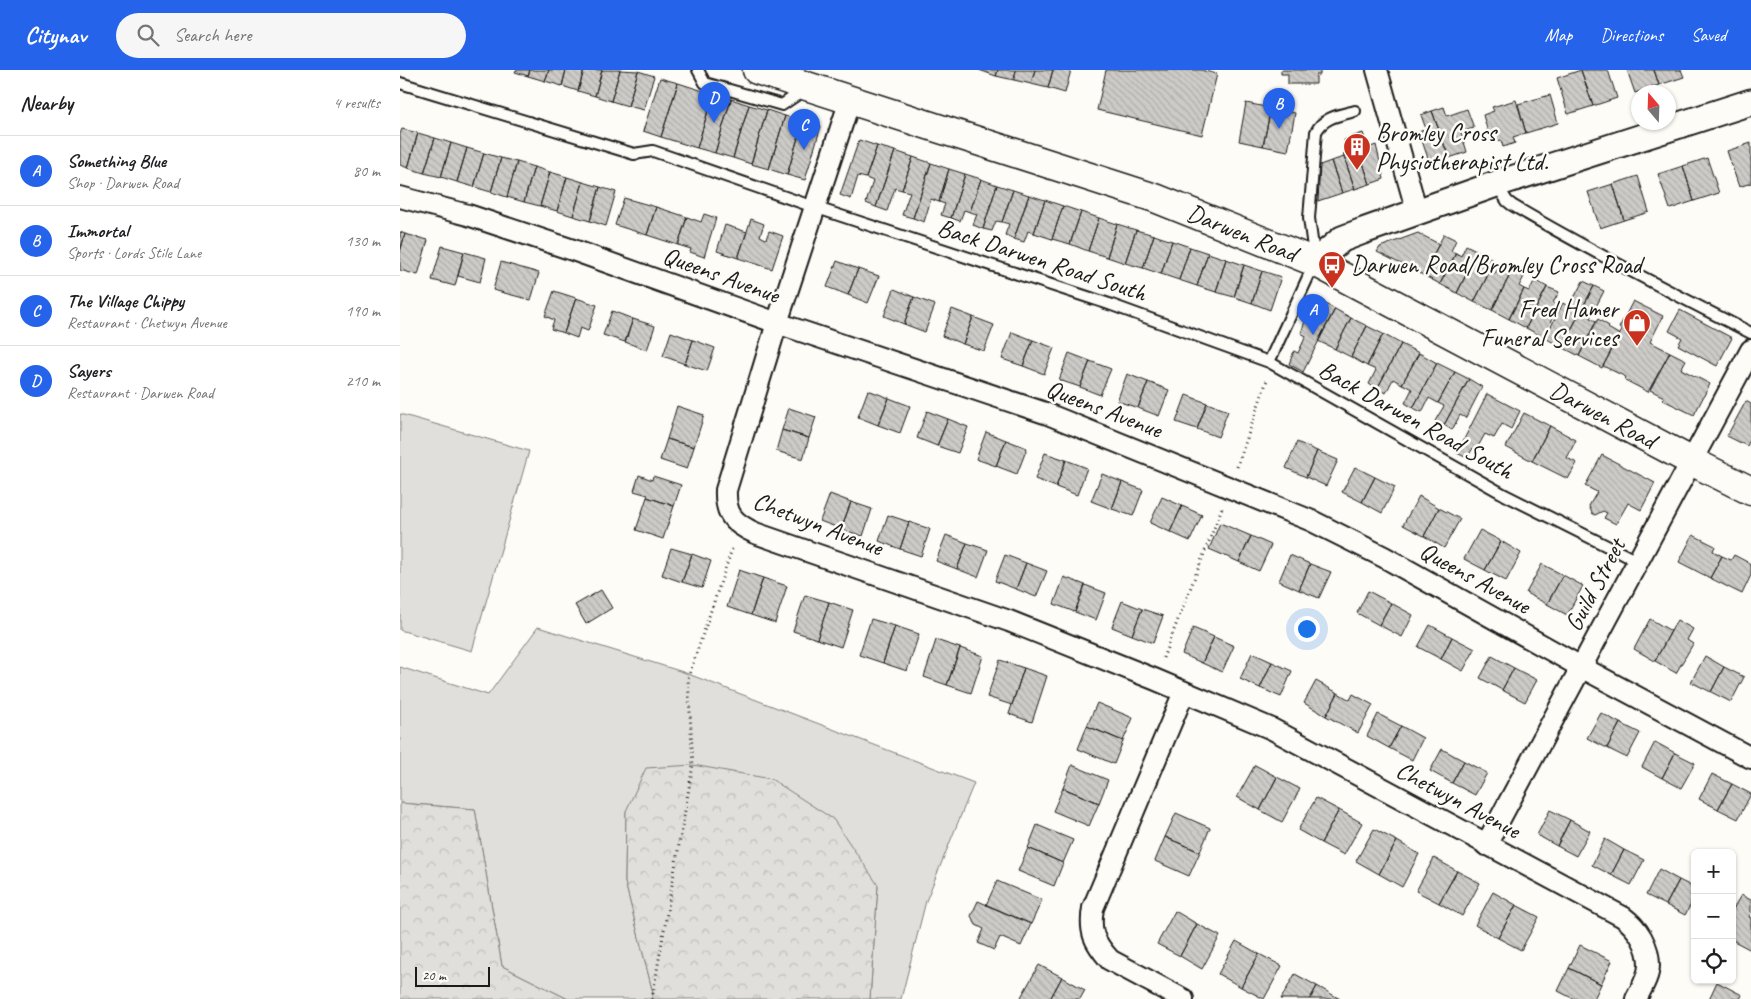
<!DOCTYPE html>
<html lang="en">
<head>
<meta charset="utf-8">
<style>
	body { margin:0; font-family:Caveat,sans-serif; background:#f6f6f6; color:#202124 }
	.controls { position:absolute; right:15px; bottom:15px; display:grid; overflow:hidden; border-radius:8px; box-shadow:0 1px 4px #0004 }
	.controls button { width:45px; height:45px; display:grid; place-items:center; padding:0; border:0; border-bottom:1px solid #e0e0e0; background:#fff; color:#202124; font:25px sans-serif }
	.compass { position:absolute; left:1231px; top:15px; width:45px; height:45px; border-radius:50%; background:#fff; box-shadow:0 1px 4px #0004; rotate:341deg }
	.scale { position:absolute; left:15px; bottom:12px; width:75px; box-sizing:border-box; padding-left:5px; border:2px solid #1c1c1c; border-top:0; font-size:14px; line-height:18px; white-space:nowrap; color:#1c1c1c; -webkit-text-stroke:4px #fdfcf7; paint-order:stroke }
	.you { position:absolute; left:906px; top:558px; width:18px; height:18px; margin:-12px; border:4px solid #fff; border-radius:50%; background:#1a73e8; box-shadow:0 0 0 8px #1a73e833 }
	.badge { display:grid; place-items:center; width:32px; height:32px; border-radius:50%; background:#2563eb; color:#fff; font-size:16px; font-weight:700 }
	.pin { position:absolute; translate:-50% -41px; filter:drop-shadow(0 1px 2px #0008) }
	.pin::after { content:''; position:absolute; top:26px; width:18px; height:15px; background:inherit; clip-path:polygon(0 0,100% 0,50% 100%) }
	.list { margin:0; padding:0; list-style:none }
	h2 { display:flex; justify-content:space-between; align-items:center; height:65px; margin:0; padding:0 20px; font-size:21px }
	h2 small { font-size:16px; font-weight:400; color:#757577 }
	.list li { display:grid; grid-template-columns:32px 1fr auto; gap:15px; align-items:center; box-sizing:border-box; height:70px; padding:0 20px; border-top:1px solid #e0e0e0 }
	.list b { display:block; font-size:19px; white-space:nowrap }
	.list p { margin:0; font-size:16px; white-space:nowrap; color:#757577 }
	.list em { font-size:16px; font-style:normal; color:#757577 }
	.icon { flex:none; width:28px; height:28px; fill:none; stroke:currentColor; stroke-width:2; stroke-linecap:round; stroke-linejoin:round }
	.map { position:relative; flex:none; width:1351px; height:929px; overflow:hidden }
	header { display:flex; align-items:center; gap:30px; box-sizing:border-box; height:70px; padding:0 25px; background:#2563eb; color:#fff }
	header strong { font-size:24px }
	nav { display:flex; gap:28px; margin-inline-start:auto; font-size:18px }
	.search { width:350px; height:45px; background:#f6f6f6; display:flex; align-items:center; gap:12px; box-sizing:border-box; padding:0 18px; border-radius:28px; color:#757577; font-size:19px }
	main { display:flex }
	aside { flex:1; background:#fff }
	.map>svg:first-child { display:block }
	.green { fill:#e0dfdb; stroke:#7e7e7c }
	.forest { fill:url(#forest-crowns); stroke:#7e7e7c }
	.building { fill:url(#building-back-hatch); stroke:#1c1c1c }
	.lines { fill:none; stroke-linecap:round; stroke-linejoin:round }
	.service-casing { stroke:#1c1c1c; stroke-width:14 }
	.minor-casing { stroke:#1c1c1c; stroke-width:24 }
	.tertiary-casing { stroke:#1c1c1c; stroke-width:29 }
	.secondary-casing { stroke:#1c1c1c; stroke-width:31 }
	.path { stroke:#1c1c1c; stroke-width:3; stroke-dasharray:1 4; stroke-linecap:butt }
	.service { stroke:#fdfcf7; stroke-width:10 }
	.minor { stroke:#fdfcf7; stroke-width:20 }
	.tertiary { stroke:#fdfcf7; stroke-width:25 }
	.secondary { stroke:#fdfcf7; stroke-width:28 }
	.labels { text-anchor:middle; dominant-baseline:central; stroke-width:5; stroke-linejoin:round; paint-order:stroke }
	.poi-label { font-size:25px; fill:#1c1c1c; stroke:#fdfcf7; text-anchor:start }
	.street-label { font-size:25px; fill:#1c1c1c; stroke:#fdfcf7 }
</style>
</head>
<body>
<header>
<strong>Citynav</strong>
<div class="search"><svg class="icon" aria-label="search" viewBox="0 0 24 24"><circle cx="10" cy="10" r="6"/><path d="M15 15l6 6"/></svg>Search here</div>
<nav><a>Map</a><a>Directions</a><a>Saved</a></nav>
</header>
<main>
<aside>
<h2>Nearby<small>4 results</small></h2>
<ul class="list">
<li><span class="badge">A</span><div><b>Something Blue</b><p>Shop · Darwen Road</p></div><em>80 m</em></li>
<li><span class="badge">B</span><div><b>Immortal</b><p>Sports · Lords Stile Lane</p></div><em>130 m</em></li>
<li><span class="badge">C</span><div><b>The Village Chippy</b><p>Restaurant · Chetwyn Avenue</p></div><em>190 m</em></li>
<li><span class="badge">D</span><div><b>Sayers</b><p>Restaurant · Darwen Road</p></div><em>210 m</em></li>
</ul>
</aside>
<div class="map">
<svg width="1351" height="929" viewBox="0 0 1351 929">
	<defs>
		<pattern id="forest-crowns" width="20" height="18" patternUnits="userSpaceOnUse" patternTransform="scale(1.25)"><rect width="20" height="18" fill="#e0dfdb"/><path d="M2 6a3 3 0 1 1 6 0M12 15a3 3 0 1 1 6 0" fill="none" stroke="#c0bfbb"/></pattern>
		<pattern id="building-back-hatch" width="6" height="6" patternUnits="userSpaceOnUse" patternTransform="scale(1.25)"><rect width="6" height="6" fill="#cccbc8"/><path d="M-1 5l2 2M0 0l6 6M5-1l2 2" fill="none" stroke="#afaeab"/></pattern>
	</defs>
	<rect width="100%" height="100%" fill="#fdfcf7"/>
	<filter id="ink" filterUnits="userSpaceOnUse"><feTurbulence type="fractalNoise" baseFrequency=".02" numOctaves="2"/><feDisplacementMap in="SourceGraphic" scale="10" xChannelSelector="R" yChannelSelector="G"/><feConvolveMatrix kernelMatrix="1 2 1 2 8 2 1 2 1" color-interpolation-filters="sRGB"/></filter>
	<g filter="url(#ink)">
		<path class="green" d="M0,344L129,381L72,581L0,560Z
			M138,557L283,602L574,713L526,831L501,929H470L478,815L226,741L225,812L253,923L252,929H168L102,896L75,739L0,733V597L88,625Z"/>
		<path class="forest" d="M293,695L371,709L433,749L478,815L470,929H252L253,923L225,812L226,741L246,698Z
			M0,733L75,739L102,896L168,929H0Z"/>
		<path class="building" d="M116,0H130L128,6L115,2Z
			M130,0H149L145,11L128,6Z
			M149,0H166L162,16L145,11Z
			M166,0H184L178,21L162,16Z
			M184,0H202L195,26L178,21Z
			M202,0H220L211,31L195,26Z
			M220,0L238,1L228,36L211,31Z
			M579,0H598L596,6Z
			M598,0H616L614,10L596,6Z
			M616,0H635L631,14L614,10Z
			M635,0H653L648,18L631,14Z
			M653,0H671L665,23L648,18Z
			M706,0H801L817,4L802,65L697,40Z
			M881,0H920V5H916V14H888V4H881Z
			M1181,0H1208L1217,28L1193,36Z
			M1181,0L1193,36L1168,44L1157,8Z
			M1227,0H1254L1259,15L1235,23Z
			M1254,0H1281L1284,7L1259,15Z
			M238,1L254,6L244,40L228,36Z
			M260,8L278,13L261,67L243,61Z
			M278,13L313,24L297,78L261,67Z
			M313,24L331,29L315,83L297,78Z
			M1150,25L1158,53L1126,63L1118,34Z
			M331,29L349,35L333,88L315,83Z
			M1116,30L1126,63L1113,67L1115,73L1103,77L1101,70L1091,73L1083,45L1094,41L1092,37Z
			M846,33L871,38L863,76L839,71Z
			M349,35L367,40L351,94L333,88Z
			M1044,37L1047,46L1067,39L1074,58L1061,62L1067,82L1049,88L1032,41Z
			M871,38L895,43L888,81L863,76Z
			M367,40L385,46L369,99L351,94Z
			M1032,41L1049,88L1030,94L1019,62L1026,59L1021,45Z
			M385,46L403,51L387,105L369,99Z
			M403,51L421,56L405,110L387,105Z
			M2,59L18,63L8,98L0,95V64Z
			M18,63L35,68L24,103L8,98Z
			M963,63L968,78L976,75L984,109L970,114L954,66Z
			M954,66L970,114L955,119L943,84L948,82L944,70Z
			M35,68L51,73L41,107L24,103Z
			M459,70L477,76L466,108L458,106L451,129L440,125Z
			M51,73L67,78L57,112L41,107Z
			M1351,73V113L1339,117L1327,81Z
			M477,76L495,81L476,137L466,133L473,111L466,108Z
			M67,78L84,83L74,117L57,112Z
			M495,81L513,87L502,120L495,118L487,141L476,137Z
			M84,83L101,88L91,122L74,117Z
			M513,87L531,93L513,148L502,145L510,122L502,120Z
			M944,87L955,119L942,123L931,91Z
			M101,88L117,92L107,127L91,122Z
			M1307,88L1319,123L1294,131L1283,96Z
			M931,91L942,123L918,131L920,95Z
			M117,92L134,97L124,132L107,127Z
			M531,93L549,99L539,132L531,129L524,152L513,148Z
			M1283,96L1294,131L1270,139L1258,104Z
			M134,97L150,102L140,136L124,132Z
			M549,99L565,104L551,148L541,145L545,134L539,132Z
			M150,102L167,107L157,141L140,136Z
			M565,104L581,109L570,142L564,140L560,151L551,148Z
			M1238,106L1249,142L1224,150L1213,114Z
			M167,107L183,112L173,146L157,141Z
			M581,109L597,115L583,159L573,155L577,144L570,142Z
			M183,112L200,117L190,151L173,146Z
			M1213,114L1224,150L1200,158L1188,122Z
			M597,115L613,120L602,152L596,151L592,161L583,159Z
			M200,117L216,122L206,156L190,151Z
			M613,120L629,125L614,169L605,165L609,154L602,152Z
			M629,125L645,130L634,163L628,161L624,172L614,169Z
			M224,128L256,137L247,165L215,155Z
			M645,130L663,136L652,169L634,163Z
			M663,136L681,142L670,174L652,169Z
			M256,137L287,147L278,175L247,165Z
			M681,142L699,148L688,181L670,174Z
			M304,144L316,148L304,187L290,182L291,179L278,175L287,147L301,152Z
			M699,148L717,154L707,187L688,181Z
			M351,149L364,154L360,166L366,169L369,161L383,166L372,199L338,188Z
			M717,154L736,160L725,193L707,187Z
			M325,155L347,162L338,188L317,181Z
			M736,160L754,165L743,198L725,193Z
			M0,162L5,164L0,182Z
			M1018,163L1039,174L1023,205L977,182L980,177Z
			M5,164L28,170L18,205L0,200V182Z
			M1044,164L1056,170L1051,181L1056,183L1040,214L1023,205Z
			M754,165L772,171L761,204L743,198Z
			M772,171L790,177L779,210L761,204Z
			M1066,175L1078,181L1057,223L1040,214L1056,183L1061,186Z
			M42,176L64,182L55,216L32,210Z
			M790,177L808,183L797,216L779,210Z
			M1078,181L1091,188L1085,199L1090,201L1074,232L1057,223Z
			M64,182L86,188L80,212L58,206Z
			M808,183L826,189L816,222L797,216Z
			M826,189L844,195L834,227L816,222Z
			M437,191L458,199L448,225L427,217Z
			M101,192L139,203L131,230L93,220Z
			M1100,193L1113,199L1092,240L1074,232L1090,201L1095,204Z
			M844,195L862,201L852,233L834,227Z
			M458,199L479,206L468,233L448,225Z
			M1113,199L1125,205L1119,216L1124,219L1109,249L1092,240Z
			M862,201L881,207L870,240L852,233Z
			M1135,210L1147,217L1126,258L1109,249L1124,219L1129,221Z
			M1183,211L1194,216L1162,277L1145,268L1163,233L1169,237Z
			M1194,216L1204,221L1190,248L1196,251L1179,286L1162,277Z
			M1147,217L1159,222L1153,233L1158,236L1143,267L1126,258Z
			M494,219L514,227L504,254L484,246Z
			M154,221L176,228L164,263L151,259L154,250L145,246Z
			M514,227L535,235L525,262L504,254Z
			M176,228L197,235L188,261L180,258L177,268L164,263Z
			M913,228L935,239L903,302L889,294L894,281L898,283L906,266L901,263Z
			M1233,231L1263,246L1250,272L1270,282L1248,322L1225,310L1226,307L1203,296L1222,260L1219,258Z
			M552,239L573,247L563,274L542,266Z
			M935,239L951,248L935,279L918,271Z
			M1280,240L1332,268L1317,296L1278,275L1282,268L1269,261Z
			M212,241L233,249L225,272L203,265Z
			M573,247L594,255L584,281L563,274Z
			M951,248L967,256L951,287L935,279Z
			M233,249L255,256L247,280L225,272Z
			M1198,249L1209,256L1208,258L1220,265L1202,298L1179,286Z
			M967,256L983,264L967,296L951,287Z
			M271,262L293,270L285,294L263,286Z
			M612,262L633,270L623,296L602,289Z
			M983,264L1001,274L977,319L969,314L976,300L967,296Z
			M293,270L315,278L307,301L285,294Z
			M633,270L654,278L644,304L623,296Z
			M1001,274L1019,283L1002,314L993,309L986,323L977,319Z
			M1270,282L1286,290L1281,299L1310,314L1294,345L1263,330L1264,327L1250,320Z
			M669,283L690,291L680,317L659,310Z
			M1019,283L1037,293L1013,338L1005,333L1012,319L1002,314Z
			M690,291L711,299L700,325L680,317Z
			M1037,293L1055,302L1038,333L1029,328L1022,342L1013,338Z
			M1055,302L1069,309L1044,355L1035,351L1044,336L1038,333Z
			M727,304L748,312L738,338L717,331Z
			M1069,309L1082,317L1066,348L1060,345L1052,360L1044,355Z
			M748,312L769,320L759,346L738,338Z
			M468,320L489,328L478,355L458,347Z
			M1087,324L1120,341L1111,359L1102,354L1094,368L1085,364L1076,380L1073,378L1067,388L1057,383Z
			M786,325L807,333L797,359L776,352Z
			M489,328L510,336L500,363L478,355Z
			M1346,331L1351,334V368L1347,376L1327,366Z
			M807,333L828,341L818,367L797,359Z
			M277,336L304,345L294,377L267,369Z
			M389,338L416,347L409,368L382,360Z
			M527,341L548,349L537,376L517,368Z
			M1124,343L1150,356L1132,391L1106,377Z
			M548,349L568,357L558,383L537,376Z
			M1150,356L1176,370L1167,388L1177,393L1168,409L1132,391Z
			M382,360L409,368L403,389L376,381Z
			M586,362L606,370L596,396L576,389Z
			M267,369L294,377L287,399L260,390Z
			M606,370L627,378L617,404L596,396Z
			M897,372L917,381L906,407L886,398Z
			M917,381L938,390L926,416L906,407Z
			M645,383L666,390L656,417L635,409Z
			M1202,385L1255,413L1241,440L1228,433L1216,454L1204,448L1207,443L1203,441L1195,445L1192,443L1189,436L1197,422L1185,416Z
			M666,390L687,398L677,425L656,417Z
			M955,397L975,407L962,432L942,422Z
			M702,404L722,412L712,439L691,431Z
			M239,405L252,410L253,406L281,415L274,436L247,427L248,425L234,421Z
			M975,407L995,417L982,443L962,432Z
			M722,412L743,420L733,446L712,439Z
			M430,424L451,432L441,459L420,451Z
			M1019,426L1039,438L1024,466L1003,455Z
			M247,427L274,436L263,469L236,460Z
			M762,427L782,436L770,462L750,453Z
			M451,432L472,439L463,466L441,459Z
			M782,436L802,445L790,471L770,462Z
			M1039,438L1060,449L1044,478L1024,466Z
			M488,445L509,452L500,479L479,471Z
			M509,452L530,459L521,486L500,479Z
			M820,453L851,466L839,492L809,479Z
			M1080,460L1101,471L1085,500L1064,489Z
			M546,465L567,473L557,499L536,491Z
			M1293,465L1315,476L1313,481L1322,486L1310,508L1279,492Z
			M851,466L871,475L859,501L839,492Z
			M1101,471L1121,483L1106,511L1085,500Z
			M567,473L588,480L578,507L557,499Z
			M271,478L292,484L282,512L262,505Z
			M292,484L311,491L302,518L282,512Z
			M605,485L626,493L616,519L595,511Z
			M890,485L910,494L899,520L879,511Z
			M1334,485L1351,494V505L1342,524L1310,508L1322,486L1331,490Z
			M626,493L647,501L636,527L616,519Z
			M910,494L931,502L919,528L899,520Z
			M1142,494L1163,505L1147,534L1126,523Z
			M339,500L363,508L351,545L327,537Z
			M1163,505L1183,516L1167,545L1147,534Z
			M664,507L685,515L675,542L654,534Z
			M363,508L387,516L375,553L351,545Z
			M685,515L706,523L696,550L675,542Z
			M201,520L212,538L186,554L175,535Z
			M968,521L991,533L979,555L957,543Z
			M405,525L429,532L417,569L393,561Z
			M722,531L742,539L732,565L712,557Z
			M429,532L453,540L441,577L417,569Z
			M991,533L1013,545L1002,567L979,555Z
			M742,539L763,546L753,573L732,565Z
			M471,549L495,556L483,593L459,585Z
			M1250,549L1271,561L1255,591L1234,579Z
			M1277,550L1293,559L1287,570L1293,574L1276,603L1255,591Z
			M1030,555L1052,567L1041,589L1018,577Z
			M495,556L519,564L507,601L483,593Z
			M793,558L814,567L802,593L782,584Z
			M814,567L834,576L822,602L802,593Z
			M1052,567L1075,579L1063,601L1041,589Z
			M536,570L560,578L547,615L524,607Z
			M560,578L583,586L571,623L547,615Z
			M852,583L872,592L860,618L840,609Z
			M1092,586L1114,598L1102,620L1080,608Z
			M1305,586L1324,597L1311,622L1291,612Z
			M600,590L624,598L612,635L587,627Z
			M872,592L892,601L881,627L860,618Z
			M1324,597L1344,607L1331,632L1311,622Z
			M624,598L647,606L632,652L609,644Z
			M1114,598L1137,610L1125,632L1102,620Z
			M916,611L938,623L926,646L904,633Z
			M938,623L950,630L953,624L973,635L958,663L926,646Z
			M697,633L733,648L723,671L687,656Z
			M1201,643L1220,653L1207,678L1187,668Z
			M978,644L1001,656L989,678L967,666Z
			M1220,653L1240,663L1227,688L1207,678Z
			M687,656L723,671L714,694L678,679Z
			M1001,656L1023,668L1012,690L989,678Z
			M1255,672L1275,683L1262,708L1242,697Z
			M1042,679L1064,691L1052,713L1030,701Z
			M1275,683L1295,693L1281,718L1262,708Z
			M1064,691L1087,703L1075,725L1052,713Z
			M672,695L708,710L699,733L663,718Z
			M855,695L877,707L860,740L837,727Z
			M1312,704L1332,714L1318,739L1299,729Z
			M877,707L900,719L882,752L860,740Z
			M1332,714L1351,724L1338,749L1318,739Z
			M663,718L699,733L689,756L653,741Z
			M916,728L939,740L921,773L898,760Z
			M939,740L962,753L944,785L921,773Z
			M1150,740L1170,750L1157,776L1137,765Z
			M776,743L810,758L800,782L765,767Z
			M1170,750L1190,761L1176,786L1157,776Z
			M637,755L673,770L663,793L628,778Z
			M974,759L997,771L979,804L956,791Z
			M765,767L800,782L789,806L755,791Z
			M1205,769L1224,780L1211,805L1192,795Z
			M997,771L1019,784L1002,817L979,804Z
			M628,778L663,793L654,816L618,801Z
			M1224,780L1244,790L1231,815L1211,805Z
			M1034,788L1057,801L1039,833L1016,821Z
			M1259,799L1279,810L1266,835L1246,825Z
			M1057,801L1080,813L1062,846L1039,833Z
			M1279,810L1295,818V827L1285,845L1266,835Z
			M597,811L642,830L631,854L586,835Z
			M1093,822L1116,835L1098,868L1075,855Z
			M1341,825L1351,830V843L1349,847L1351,848V880L1332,870V841Z
			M578,831L631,854L621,876L600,867L594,880L578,873L584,859L576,855L571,846Z
			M1116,835L1139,847L1121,880L1098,868Z
			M775,841L797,854L780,886L757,874Z
			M797,854L820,866L802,899L780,886Z
			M836,871L859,884L841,917L818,904Z
			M1180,875L1212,891L1201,914L1169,898Z
			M859,884L882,896L864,929L841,917Z
			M639,895L662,907L650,929H624L621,927Z
			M1169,898L1201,914L1194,929H1174L1158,921Z
			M895,904L917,916L910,929H881Z
			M662,907L685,920L680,929H650Z
			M1317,912L1342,925L1340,929H1309Z
			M917,916L940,929H910Z"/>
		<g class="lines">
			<defs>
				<path id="service" d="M298,0L305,13L382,35L404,20
					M0,13L234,84L253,81L414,137L709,234L869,292L1105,425L1237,491
					M1097,115L1107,131L1112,135C1190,181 1270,222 1351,263
					M869,292L915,192L909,148L916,62C923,47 940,45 955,41"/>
				<path id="minor" d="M977,0L1017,142
					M450,30L377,253L326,420C325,444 333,453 355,463L609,551L754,609L872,659L1223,847C1238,858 1249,876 1249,895C1249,907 1241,919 1236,929
					M0,127L68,145L173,180L377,253L645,343L912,451L984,487L1181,597L1351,688
					M1086,775L1351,280
					M783,929L710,890C694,872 689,862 693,838L784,622"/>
				<path id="tertiary" d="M915,192L942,169L963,161L1096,114L1351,32"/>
				<path id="secondary" d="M357,0L755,128L915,192L1291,391L1351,421"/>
			</defs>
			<use href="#service" class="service-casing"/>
			<use href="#minor" class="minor-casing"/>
			<use href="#tertiary" class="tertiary-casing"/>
			<use href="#secondary" class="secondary-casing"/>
			<path class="path" d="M837,397L867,310
				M763,588L822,438
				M252,929L293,695L288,608L333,476"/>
			<use href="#service" class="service"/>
			<use href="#minor" class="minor"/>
			<use href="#tertiary" class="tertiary"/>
			<use href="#secondary" class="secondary"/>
		</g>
	</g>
	<defs>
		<symbol id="building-pin" viewBox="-11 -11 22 30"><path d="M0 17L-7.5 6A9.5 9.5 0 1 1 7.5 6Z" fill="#c8321e" stroke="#fdfcf7"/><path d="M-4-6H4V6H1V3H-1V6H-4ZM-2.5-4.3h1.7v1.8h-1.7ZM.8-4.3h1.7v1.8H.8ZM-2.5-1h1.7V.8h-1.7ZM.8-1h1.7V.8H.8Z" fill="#fff"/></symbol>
		<symbol id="bus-pin" viewBox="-11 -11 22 30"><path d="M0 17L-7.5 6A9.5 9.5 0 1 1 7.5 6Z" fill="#c8321e" stroke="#fdfcf7"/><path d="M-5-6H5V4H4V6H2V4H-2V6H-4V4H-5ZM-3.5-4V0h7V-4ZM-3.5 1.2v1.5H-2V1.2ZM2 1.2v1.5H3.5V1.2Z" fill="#fff"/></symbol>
		<symbol id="shop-pin" viewBox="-11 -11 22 30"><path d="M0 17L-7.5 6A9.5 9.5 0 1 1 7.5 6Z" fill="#c8321e" stroke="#fdfcf7"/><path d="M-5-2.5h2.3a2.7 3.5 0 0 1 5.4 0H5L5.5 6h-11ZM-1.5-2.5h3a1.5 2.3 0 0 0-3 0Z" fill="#fff"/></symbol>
	</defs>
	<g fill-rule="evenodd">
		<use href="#building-pin" x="941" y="61" width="32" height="43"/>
		<use href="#bus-pin" x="916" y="179" width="32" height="43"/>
		<use href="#shop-pin" x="1221" y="237" width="32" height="43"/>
	</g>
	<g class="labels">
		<g class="poi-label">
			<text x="976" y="63">Bromley Cross<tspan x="976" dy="29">Physiotherapist Ltd.</tspan></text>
			<text x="951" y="195">Darwen Road/Bromley Cross Road</text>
			<text x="1218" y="239" text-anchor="end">Fred Hamer<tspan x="1218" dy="29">Funeral Services</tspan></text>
		</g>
		<g class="street-label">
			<text transform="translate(842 163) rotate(22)">Darwen Road</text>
			<text transform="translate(642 190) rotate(18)">Back Darwen Road South</text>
			<text transform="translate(321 205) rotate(20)">Queens Avenue</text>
			<text transform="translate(704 339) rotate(21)">Queens Avenue</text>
			<text transform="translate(1203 345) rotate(28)">Darwen Road</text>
			<text transform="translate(1016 350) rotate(29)">Back Darwen Road South</text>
			<text transform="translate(418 454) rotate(21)">Chetwyn Avenue</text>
			<text transform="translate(1075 508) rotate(29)">Queens Avenue</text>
			<text transform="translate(1195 515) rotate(-62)">Guild Street</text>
			<text transform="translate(1058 730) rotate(28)">Chetwyn Avenue</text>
		</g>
	</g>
</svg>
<div class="controls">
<button>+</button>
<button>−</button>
<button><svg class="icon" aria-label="locate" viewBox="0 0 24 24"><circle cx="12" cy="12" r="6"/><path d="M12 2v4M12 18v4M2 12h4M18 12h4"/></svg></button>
</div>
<svg class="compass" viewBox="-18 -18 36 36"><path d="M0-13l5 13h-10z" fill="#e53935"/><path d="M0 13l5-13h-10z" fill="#757577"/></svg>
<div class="scale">20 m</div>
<div class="you"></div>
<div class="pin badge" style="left:913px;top:265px">A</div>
<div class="pin badge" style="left:879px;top:59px">B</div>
<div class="pin badge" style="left:404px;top:80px">C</div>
<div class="pin badge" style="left:314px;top:53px">D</div>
</div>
</main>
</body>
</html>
